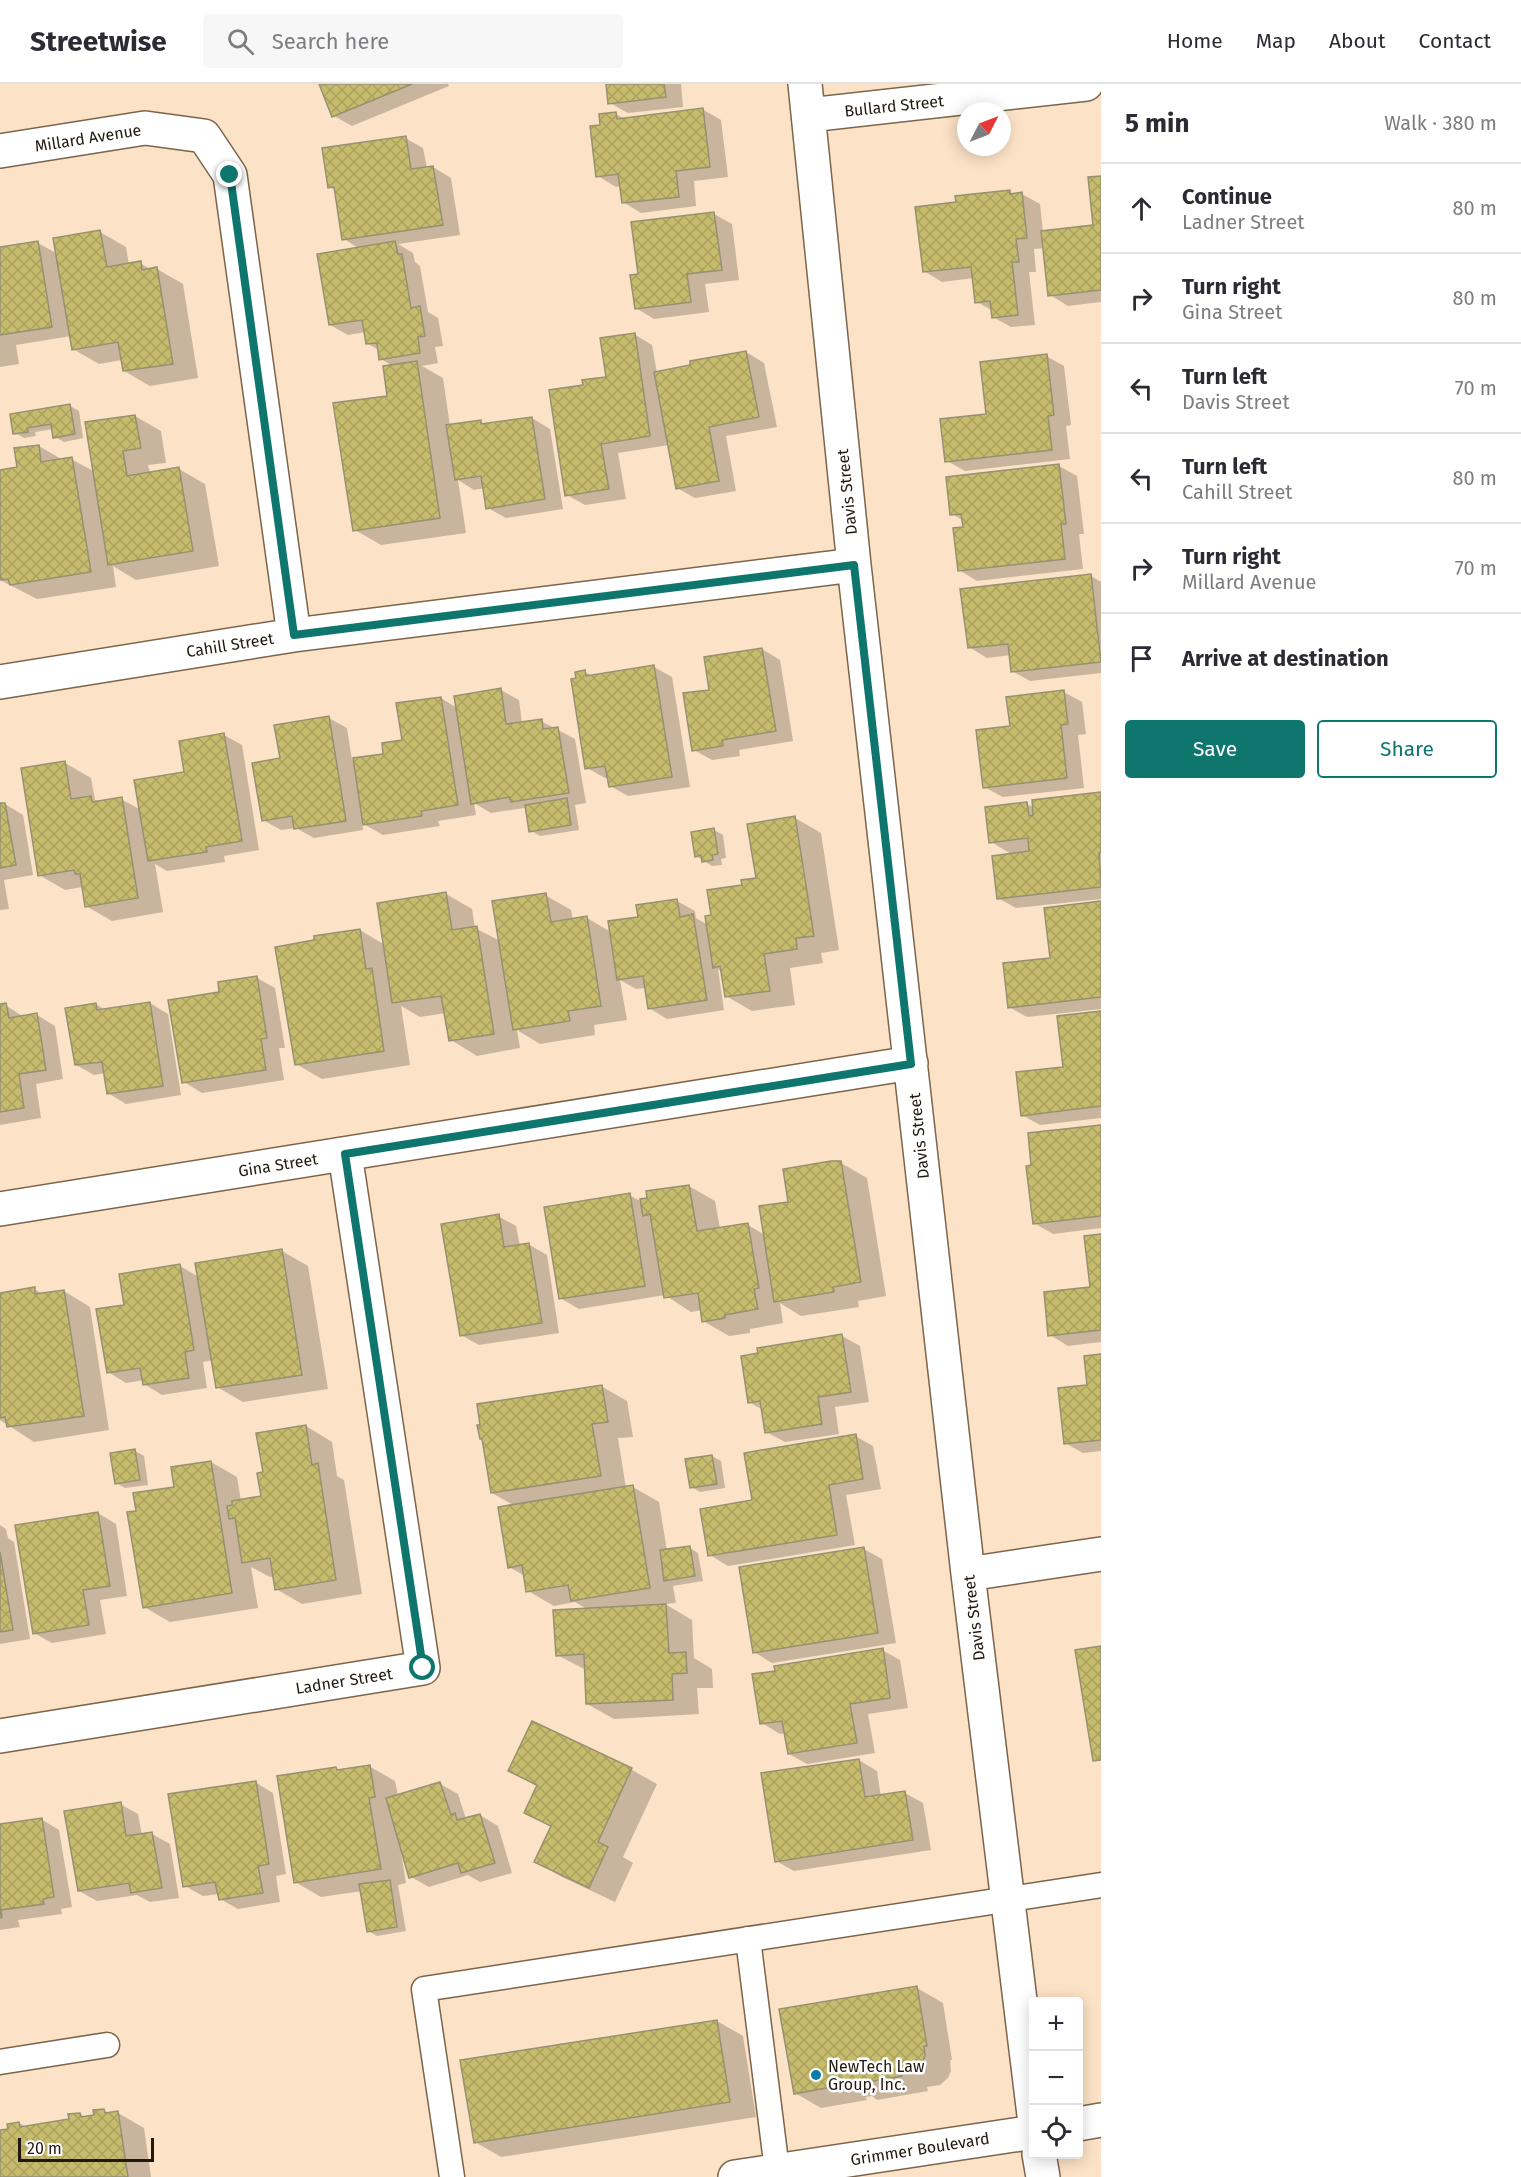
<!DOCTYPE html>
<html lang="en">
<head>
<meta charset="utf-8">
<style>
	body { margin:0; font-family:"Fira Sans",sans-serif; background:#f7f7f7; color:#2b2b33 }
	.controls { position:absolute; right:18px; bottom:18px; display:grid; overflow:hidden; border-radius:6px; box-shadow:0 3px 15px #0003 }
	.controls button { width:54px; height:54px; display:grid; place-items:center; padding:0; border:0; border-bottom:2px solid #e1e1e2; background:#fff; color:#2b2b33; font:30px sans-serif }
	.compass { position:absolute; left:957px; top:18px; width:54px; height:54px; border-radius:50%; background:#fff; box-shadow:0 3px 15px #0003; rotate:48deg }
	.scale { position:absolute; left:18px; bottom:15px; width:136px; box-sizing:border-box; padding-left:6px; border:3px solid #21180e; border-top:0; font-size:16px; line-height:21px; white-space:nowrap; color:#21180e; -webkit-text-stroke:4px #fff; paint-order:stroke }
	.stop { position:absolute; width:18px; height:18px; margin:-14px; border:4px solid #0f766e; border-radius:50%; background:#fff }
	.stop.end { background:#0f766e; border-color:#fff; box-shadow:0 2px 6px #0008 }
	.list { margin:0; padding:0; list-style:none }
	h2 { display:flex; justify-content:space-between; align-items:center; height:78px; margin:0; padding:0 24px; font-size:26px }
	h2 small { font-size:20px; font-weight:400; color:#7c7c81 }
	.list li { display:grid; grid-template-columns:39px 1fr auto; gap:18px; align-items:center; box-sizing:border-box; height:90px; padding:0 24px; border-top:2px solid #e1e1e2 }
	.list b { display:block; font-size:22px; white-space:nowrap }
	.list p { margin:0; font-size:20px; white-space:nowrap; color:#7c7c81 }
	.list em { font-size:20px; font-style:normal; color:#7c7c81 }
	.actions { display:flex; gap:12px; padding:18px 24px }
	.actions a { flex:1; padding:14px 0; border:2px solid #0f766e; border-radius:6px; text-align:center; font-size:21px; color:#0f766e }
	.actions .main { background:#0f766e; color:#fff }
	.icon { flex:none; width:33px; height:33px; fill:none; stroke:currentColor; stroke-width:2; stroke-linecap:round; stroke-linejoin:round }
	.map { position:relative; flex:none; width:1101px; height:2093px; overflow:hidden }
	header { display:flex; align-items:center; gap:36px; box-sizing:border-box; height:84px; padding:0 30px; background:#fff; border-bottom:2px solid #e1e1e2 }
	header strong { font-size:28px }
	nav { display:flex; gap:33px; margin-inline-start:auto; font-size:21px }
	.search { width:420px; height:54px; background:#f7f7f7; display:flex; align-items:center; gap:15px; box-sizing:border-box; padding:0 21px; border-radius:6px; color:#7c7c81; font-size:22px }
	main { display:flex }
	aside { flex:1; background:#fff }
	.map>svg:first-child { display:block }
	.shadow { fill:#0003 }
	.building { fill:url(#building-cross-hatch); stroke:#969171; stroke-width:1.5 }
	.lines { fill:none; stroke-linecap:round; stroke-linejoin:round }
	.service-casing { stroke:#7b654c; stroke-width:27 }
	.minor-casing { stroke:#7b654c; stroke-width:36 }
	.secondary-casing { stroke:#7b654c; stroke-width:36 }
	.service { stroke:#fff; stroke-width:24 }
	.minor { stroke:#fff; stroke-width:33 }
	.secondary { stroke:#fff; stroke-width:33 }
	.route { stroke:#0f766e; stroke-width:8 }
	.poi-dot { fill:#0b7ba4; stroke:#fff; stroke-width:2 }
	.labels { text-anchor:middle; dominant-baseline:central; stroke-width:5; stroke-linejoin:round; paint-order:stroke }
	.street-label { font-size:16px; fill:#21180e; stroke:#fff }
	.poi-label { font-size:16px; fill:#21180e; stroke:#fff; text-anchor:start }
</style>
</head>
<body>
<header>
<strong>Streetwise</strong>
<div class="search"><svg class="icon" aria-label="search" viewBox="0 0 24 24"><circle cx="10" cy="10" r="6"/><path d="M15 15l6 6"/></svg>Search here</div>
<nav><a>Home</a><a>Map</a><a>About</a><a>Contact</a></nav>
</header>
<main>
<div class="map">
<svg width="1101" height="2093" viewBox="0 0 1101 2093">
	<defs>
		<pattern id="building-cross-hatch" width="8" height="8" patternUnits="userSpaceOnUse" patternTransform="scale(1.5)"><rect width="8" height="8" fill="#c7bc6e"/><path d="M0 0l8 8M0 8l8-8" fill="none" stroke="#aba15e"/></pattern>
	</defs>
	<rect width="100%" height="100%" fill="#fce2c6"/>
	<path class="shadow" d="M320,0H448L449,2L352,42L334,32Z
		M608,0H681L683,23L628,29L610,19Z
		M702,25L721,36L728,93L694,97L696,122L641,129L623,118L621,102L616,103L598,92L602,43L616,30L625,35Z
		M405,54L423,64L427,84L433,83L451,94L460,151L398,160L413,169L415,178L420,182L428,228L438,234L443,262L435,263L438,279L422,282L443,294L450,342L480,337L487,341L532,334L550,345L563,425L506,434L488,424L485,404L474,406L458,396L466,449L381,461L355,446L388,313L393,282L381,275L379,266L368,260L366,248L348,251L330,241L360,165L344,155L336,107L330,103Z
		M1101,93V218L1068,222L1050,211L1044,164L1034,165L1036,188H1029L1035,241L1011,243L993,233V227L977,218L974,194L942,198L924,187L958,120L1009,107L1015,111L1022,110L1040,120L1043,148L1095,142Z
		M714,130L732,140L739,196L705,200L709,228L654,235L636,224L639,191Z
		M100,148L126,163L129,181L140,179L152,186L157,185L183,200L198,294L150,302L124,287L122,276L99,280L73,265L71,252L16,261L19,280L0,283V165L38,159L58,170Z
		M634,250L652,261L657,289L746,268L764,279L777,343L726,352L736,407L695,414L677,404L669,361L618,369L626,415L585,421L567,411L584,302L608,294Z
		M1046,272L1064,282L1071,341L1066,342L1070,375L965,387L947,377L988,331Z
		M70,322L79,327L83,354L64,358L55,353L53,345L35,348L36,352L24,354L15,349Z
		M135,332L161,347L166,379L148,381L150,389L179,385L205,400L219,482L136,496L113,482L116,503L37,515L0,496V387L18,384L39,362L63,376L71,375L95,388Z
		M1059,382L1077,392L1084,450H1079L1083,485L977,497L959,486L965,444L964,437L952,430Z
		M1091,492L1101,498V589L1030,597L1012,587L1011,571L987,574L969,563Z
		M762,565L780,576L793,657L739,666L740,672L712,676L694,666L711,607Z
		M654,583L672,593L690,703L628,712L610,702L609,694H605L587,684L577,595L585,588L593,592Z
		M501,606L519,616L522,639L541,637L575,655L586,719L575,721L579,746L540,752L531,747L527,726L524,724L491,729L474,719L476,731L438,737L440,742L383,751L362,739L363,746L314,754L296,744L281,746L263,736L282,676L329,634L347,644L352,676L385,671L404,657L441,614L457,624Z
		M1064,608L1082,618L1086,650L1078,651L1084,704L1003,713L984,703L1011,643Z
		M224,651L242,661L259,766L224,772L225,778L167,787L155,780L163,828L112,837L86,822L83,803L65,806L39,791L65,679L91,694L95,716L99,718L121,715L141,726L186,690Z
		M1101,709V815L1016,824L998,814L1013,771L991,758L1027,720L1034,724Z
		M5,720L23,731L33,791L4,796L9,825L0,826V721Z
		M795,734L821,749L839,866L821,869L823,879L790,884L795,921L752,927L726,912L722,888L718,885L724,926L667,935L649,924L646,904L636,905L620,896L627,936L594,941L595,951L540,960L517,946L520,964L477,972L451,956L446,929L420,933L401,922L410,981L322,995L296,980L360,846L385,861L446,810L472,825L475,844L500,857L545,811L571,826L573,836L587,834L611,848L677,817L695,827L696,834L708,841L713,832L743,802L758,795Z
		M714,746L723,751L726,774L721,775L722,781L712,782L696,772Z
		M1101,819V925L1027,933L1009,923Z
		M257,894L275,904L285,964H279L284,996L202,1009L184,998L221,909Z
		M150,919L168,930L181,1011L126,1020L108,1009L105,989L94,991L76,981L96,920L105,926Z
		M5,921L24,933L37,931L55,942L63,995L36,1000L41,1034L0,1041V922Z
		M1101,928V1034L1040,1041L1022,1031L1065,984Z
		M1101,1042V1144L1053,1150L1034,1139L1033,1082Z
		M841,1079L867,1094L886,1212L858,1217L859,1223L801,1232L780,1219L783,1239L750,1245V1249L729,1252L703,1237L702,1226L691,1228L665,1211L579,1225L560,1214L629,1111L642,1118L689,1102L715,1117L720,1145L748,1141L765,1151L790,1119Z
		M498,1132L516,1142L520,1162L528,1160L547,1171L559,1249L479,1261L461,1251Z
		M1101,1151V1258L1068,1262L1050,1251L1092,1205Z
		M282,1167L308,1182L328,1305L243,1318L217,1303L213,1276L203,1278L207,1304L162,1311L144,1300V1296L126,1299L108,1288L126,1222L180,1182L199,1193Z
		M34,1205L43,1210L64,1207L90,1223L109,1346L34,1358L0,1336V1211Z
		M842,1252L860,1262L869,1318L835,1323L839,1350L785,1358L766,1348L763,1326L749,1318Z
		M1101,1272V1367L1083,1369L1065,1359Z
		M601,1302L627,1317L633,1353L618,1354L626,1404L633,1403L659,1418L667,1467L690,1464L698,1469L703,1497L673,1502L676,1519L665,1520L692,1536L694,1574L712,1585L713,1604H697L699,1630L614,1635L587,1620L586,1586L557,1571L587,1525L575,1518L554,1522L528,1507L525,1492L509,1483L515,1422L492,1409Z
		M306,1342L332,1358L337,1392L344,1396L362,1510L302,1520L276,1505L275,1492L270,1493L251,1483L258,1524L170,1538L144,1523L138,1428L176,1404L211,1378L237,1393L241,1417L262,1413L264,1389Z
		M855,1352L873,1362L881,1405L846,1411L855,1461L728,1482L710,1471L754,1417Z
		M135,1367L144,1372L148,1401L125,1404L116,1399Z
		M712,1372L721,1377L725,1404L700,1408L691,1403Z
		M98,1429L116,1440L127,1512L100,1516L106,1550L52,1559L34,1549Z
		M0,1441L6,1445L8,1454L14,1458L30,1555L0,1560Z
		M864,1465L882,1475L896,1559L772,1579L754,1568Z
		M882,1566L900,1576L908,1624L868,1630L875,1669L807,1680L789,1670L786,1649L780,1650L762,1639Z
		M532,1639L632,1686L657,1700L623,1773L633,1779L615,1818L562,1793L536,1778L552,1743L526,1728L538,1703L510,1687Z
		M859,1676L877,1687L881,1713L905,1709L923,1719L931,1766L794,1787L776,1777Z
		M369,1682L395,1697L398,1712L440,1700L458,1710L466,1735L480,1731L498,1742L512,1789L480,1798L468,1791L429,1803L411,1793L403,1768H401L406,1799L398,1801L406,1847L377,1852L368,1847L362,1807L321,1813L295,1798L336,1684L340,1687Z
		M255,1698L273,1709L286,1790L276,1792L280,1818L238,1825L220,1815L219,1810L203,1812L185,1802Z
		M120,1720L138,1730L142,1751L152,1750L170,1760L179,1814L150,1818L137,1811L97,1817L79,1807Z
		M41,1735L59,1746L72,1823L61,1825L62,1830L18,1836L20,1843L0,1846V1741Z
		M917,1904L943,1919L952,1976H950L951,1987L948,1994L940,2001L927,2003L928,2007L877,2016L872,2012L866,2013L867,2016L821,2024L795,2009Z
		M717,1937L743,1952L756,2033L501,2073L475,2058Z
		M104,2026L110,2030L118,2029L144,2044L151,2093H0V2047L10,2046L19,2039L26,2043L71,2036L80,2030L86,2034L95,2032Z"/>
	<path class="building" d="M319,0H412L332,33Z
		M606,0H664L666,13L608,20Z
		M703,24L710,83L676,87L679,113L622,119L618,90L596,93L590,42L600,41L599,30L616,28L617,35Z
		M406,52L411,85L433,82L443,141L342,156L334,103L328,104L322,64Z
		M1101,92V206L1048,212L1041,147L1093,141L1088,93Z
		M1010,106V110L1022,108L1027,154L1016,155L1019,178H1012L1018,231L992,234L990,217L975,219L971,183L923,188L915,123L956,118L955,112Z
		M714,128L722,186L687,190L691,218L635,225L630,191L638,190L631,138Z
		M100,146L107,183L141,177L142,186L157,183L173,280L123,287L118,258L72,266L53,154Z
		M38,157L52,243L0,251V163Z
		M395,157L398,170H402L411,224L420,222L425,252L418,253L420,269L379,276L377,259L366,260L362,236L329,241L317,170Z
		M635,249L650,352L601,360L609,405L565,412L549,306L583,301L582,296L606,293L600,254Z
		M746,267L759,333L709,343L719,397L676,405L654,288L690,281V277Z
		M1047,270L1054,331L1048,332L1052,366L945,378L940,335L986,330L980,278Z
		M417,277L440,434L353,447L333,319L387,312L383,282Z
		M70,320L75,350L53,354L51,340L27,344L28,348L13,350L10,330Z
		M135,331L141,364L123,367L127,392L179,383L193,467L108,481L85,338Z
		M532,333L545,415L486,425L481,392L455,396L446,341L481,336V340Z
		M39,361L41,378L72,373L91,488L10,501L8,495L1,496L0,492V386L17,383L14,364Z
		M1059,380L1066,440H1061L1065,475L958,487L953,444L963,443L961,430L950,431L946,393Z
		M1091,490L1101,578L1011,588L1008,560L968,564L960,505Z
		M762,564L776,647L722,656L723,662L692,667L683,609L709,606L704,573Z
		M654,581L672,693L609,703L605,682L585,685L571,595L576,594L575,588L585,586L586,592Z
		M501,604L506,640L542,635L543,645L558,643L569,709L511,718L509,713L471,720L454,612Z
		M1064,606L1068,640L1061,641L1067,694L983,704L976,646L1010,642L1006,613Z
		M441,613L458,721L421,727L422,732L363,741L353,674L383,670L382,659L402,656L396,619Z
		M329,632L346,737L294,745L292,732L262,737L252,679L280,674L274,641Z
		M224,649L242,757L206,763L207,768L148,777L134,696L184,688L179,657Z
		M65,677L71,715L91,712L92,718L122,713L138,814L85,823L80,790H75L74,786L38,792L21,684Z
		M1101,708V769H1099L1101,803L997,815L992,772L1029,767L1028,754L989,759L985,723L1027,718L1029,732L1033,731L1032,716Z
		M567,714L571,741L529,748L525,721Z
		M0,719H5L16,781L0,784Z
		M795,732L814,852L796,854L797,865L764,870L770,907L725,913L720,882L713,884L705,832L711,831L707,806L742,801L741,796L756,794L747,740Z
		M714,744L718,770L712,771L713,776L702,778L701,771L695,773L691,748Z
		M446,808L452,846L477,842L494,950L449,957L441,912L392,919L377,819Z
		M546,809L551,838L587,832L601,922L568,927L570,937L513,946L492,817Z
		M677,815L680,833L693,830L707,916L648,925L643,892L617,896L608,837L638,833L636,821Z
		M1101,817V913L1008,924L1003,879L1050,874L1044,824Z
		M360,845L366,885L372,884L384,967L295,981L275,863L314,856V852Z
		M257,892L267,954L261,955L266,986L182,999L168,916L219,908L218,898Z
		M150,918L163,1002L107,1010L102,978L75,981L65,924L96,919L97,926Z
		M6,919L9,934L37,929L46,986L19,990L24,1024L0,1028V920Z
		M1101,927V1022L1021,1032L1016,988L1063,983L1057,932Z
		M1101,1041V1132L1033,1140L1026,1082L1031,1081L1028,1049Z
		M831,1077H841L861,1198L833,1203L834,1208L774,1218L759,1122L788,1118L783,1085Z
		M689,1101L697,1147L748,1139L759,1204L754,1205L758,1225L725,1231V1234L702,1238L698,1209L664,1214L650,1130L643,1132L640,1115L647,1114L646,1107Z
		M630,1109L645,1202L559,1215L544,1123Z
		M499,1130L504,1163L529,1159L542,1239L460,1252L441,1140Z
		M1101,1150V1246L1048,1252L1044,1208L1090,1203L1084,1152Z
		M282,1165L302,1291L216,1304L195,1179Z
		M180,1180L194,1266L185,1268L189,1294L143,1301L140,1284L107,1289L96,1225L124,1221L119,1190Z
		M35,1203V1210L64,1206L84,1332L7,1343L5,1333L0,1334V1209Z
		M842,1250L851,1308L818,1313L822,1340L765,1349L760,1317L748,1319L741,1272L758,1269L757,1264Z
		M1101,1270V1356L1064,1360L1058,1304L1087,1301L1084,1272Z
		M602,1301L608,1338L592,1340L601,1392L491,1409L482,1355H480L477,1341H480L477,1320Z
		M306,1341L312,1381L318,1379L336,1496L275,1506L270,1474L242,1479L235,1434L229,1435L227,1422L232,1421V1417L261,1412L257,1389L263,1388L256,1349Z
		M856,1350L863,1395L829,1401L837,1451L708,1472L700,1425L752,1416L744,1369Z
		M135,1365L140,1396L115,1400L110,1369Z
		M712,1371L717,1400L690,1404L685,1375Z
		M211,1377L232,1509L143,1524L127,1428L136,1427L133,1409L174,1403L171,1383Z
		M633,1401L650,1504L571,1517L568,1501L526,1508L522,1481L508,1484L498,1423Z
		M98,1428L110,1502L83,1506L89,1541L33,1550L15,1441Z
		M690,1462L695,1492L664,1497L660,1466Z
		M864,1463L878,1549L753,1569L739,1483Z
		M0,1468L13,1546L0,1548Z
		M666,1520L669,1569L686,1568L687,1589L672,1590L673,1616L586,1620L584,1570L556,1572L553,1526Z
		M1101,1562V1676L1093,1677L1075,1566Z
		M883,1564L890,1614L850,1620L857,1659L788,1670L782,1637L760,1640L752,1590L775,1587L774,1582Z
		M532,1637L632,1684L598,1758L608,1763L589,1804L534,1778L551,1742L524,1729L537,1701L508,1687Z
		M859,1675L865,1713L905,1707L913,1756L775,1778L761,1689Z
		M370,1681L375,1713L369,1714L381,1785L294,1799L277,1692L336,1683L337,1686Z
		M256,1697L269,1780L258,1782L263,1809L219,1816L215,1798L183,1803L168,1710Z
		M440,1698L451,1731L455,1729L457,1736L480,1730L495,1779L461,1789L458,1779L409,1794L386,1714Z
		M121,1718L126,1752L152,1748L162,1804L131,1809L129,1799L78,1807L64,1727Z
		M42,1734L54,1813L43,1815L44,1820L1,1826L2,1833L0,1834V1740Z
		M390,1796L397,1843L367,1848L359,1800Z
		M917,1902L927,1962H924L925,1971L922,1979L913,1987L902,1989V1992L850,2001L849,1998L841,1999L842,2001L794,2010L779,1925Z
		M717,1936L730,2018L474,2059L460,1976Z
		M104,2025L105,2029L118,2027L128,2093H0V2046L8,2045L7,2040L19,2038L20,2043L69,2035L68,2030L80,2029L81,2033L94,2031L93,2026Z"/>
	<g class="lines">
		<defs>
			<path id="service" d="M748,1855L777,2086
				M0,1978L107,1961
				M452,2093L424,1905L1101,1801"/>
			<path id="minor" d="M805,0L854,481L968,1490L1034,2031
				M809,31L1086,0
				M0,67L145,44L204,52L230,91L294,551
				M0,598L294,551L854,481
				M0,1125L911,979
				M968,1490L1101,1470
				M0,1652L423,1584L345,1070
				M1039,2070L1043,2093"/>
			<path id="secondary" d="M1078,2040L1101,2036
				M735,2093L1034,2048"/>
		</defs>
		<use href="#service" class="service-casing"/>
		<use href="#minor" class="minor-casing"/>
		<use href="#secondary" class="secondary-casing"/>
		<use href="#service" class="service"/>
		<use href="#minor" class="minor"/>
		<use href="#secondary" class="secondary"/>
	</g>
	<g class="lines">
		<path class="route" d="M230,91L294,551L854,481L911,980L345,1070L423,1584"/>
	</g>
	<circle class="poi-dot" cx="816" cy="1991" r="6"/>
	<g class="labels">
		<g class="street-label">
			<text transform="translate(894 22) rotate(-6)">Bullard Street</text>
			<text transform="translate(88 54) rotate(-9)">Millard Avenue</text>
			<text transform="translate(847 408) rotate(-96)">Davis Street</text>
			<text transform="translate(230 561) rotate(-9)">Cahill Street</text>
			<text transform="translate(919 1052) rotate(-96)">Davis Street</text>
			<text transform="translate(278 1081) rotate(-9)">Gina Street</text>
			<text transform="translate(974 1534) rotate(-97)">Davis Street</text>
			<text transform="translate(344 1597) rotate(-9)">Ladner Street</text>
			<text transform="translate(920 2065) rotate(-9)">Grimmer Boulevard</text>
		</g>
		<g class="poi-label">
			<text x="828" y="1982">NewTech Law<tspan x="828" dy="18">Group, Inc.</tspan></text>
		</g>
	</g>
</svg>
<div class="controls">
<button>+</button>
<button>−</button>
<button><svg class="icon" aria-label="locate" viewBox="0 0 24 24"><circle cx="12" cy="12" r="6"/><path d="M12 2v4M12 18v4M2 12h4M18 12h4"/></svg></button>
</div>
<svg class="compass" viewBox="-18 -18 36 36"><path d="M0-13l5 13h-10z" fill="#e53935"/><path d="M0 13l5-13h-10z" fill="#7c7c81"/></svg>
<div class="scale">20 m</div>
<div class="stop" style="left:423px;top:1584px"></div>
<div class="stop end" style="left:230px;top:91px"></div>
</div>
<aside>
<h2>5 min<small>Walk · 380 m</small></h2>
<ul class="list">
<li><svg class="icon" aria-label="ahead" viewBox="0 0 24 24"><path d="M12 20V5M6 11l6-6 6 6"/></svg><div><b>Continue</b><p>Ladner Street</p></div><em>80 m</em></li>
<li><svg class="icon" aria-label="right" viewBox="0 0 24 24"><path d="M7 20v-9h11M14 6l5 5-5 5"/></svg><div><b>Turn right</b><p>Gina Street</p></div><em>80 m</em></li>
<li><svg class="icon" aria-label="left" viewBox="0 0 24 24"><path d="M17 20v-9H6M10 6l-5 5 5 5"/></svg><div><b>Turn left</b><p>Davis Street</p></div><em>70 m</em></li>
<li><svg class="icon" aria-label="left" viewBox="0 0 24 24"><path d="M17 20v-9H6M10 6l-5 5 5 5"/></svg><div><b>Turn left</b><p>Cahill Street</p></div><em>80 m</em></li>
<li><svg class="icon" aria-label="right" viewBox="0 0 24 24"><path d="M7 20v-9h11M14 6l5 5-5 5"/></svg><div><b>Turn right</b><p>Millard Avenue</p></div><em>70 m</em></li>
<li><svg class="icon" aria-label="arrive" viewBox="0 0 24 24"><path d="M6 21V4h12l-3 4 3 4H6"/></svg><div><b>Arrive at destination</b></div></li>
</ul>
<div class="actions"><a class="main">Save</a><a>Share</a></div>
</aside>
</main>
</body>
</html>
